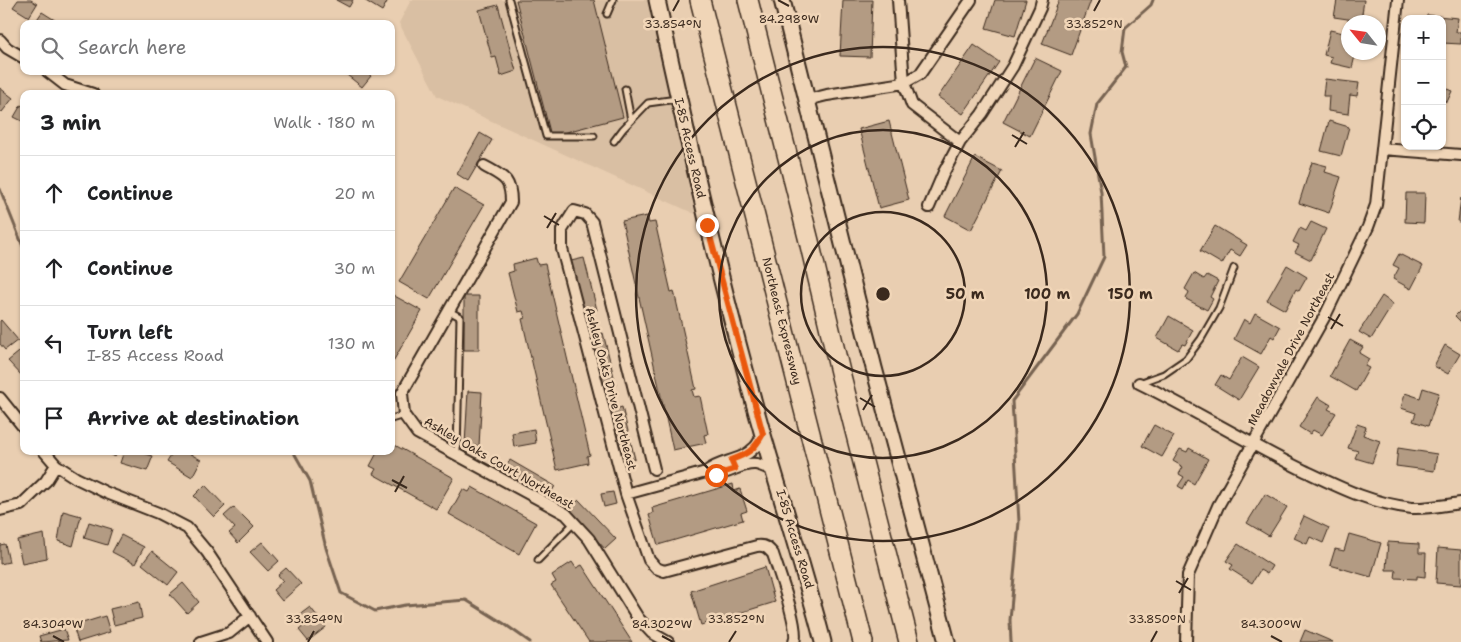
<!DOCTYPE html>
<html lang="en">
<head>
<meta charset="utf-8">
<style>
	body { margin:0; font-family:"Shantell Sans",sans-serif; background:#f6f6f6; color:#202124 }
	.controls { position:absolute; right:15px; top:15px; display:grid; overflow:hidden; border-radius:10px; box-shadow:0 1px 4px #0004 }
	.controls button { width:45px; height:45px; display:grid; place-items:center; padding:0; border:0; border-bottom:1px solid #e0e0e0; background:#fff; color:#202124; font:25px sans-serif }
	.compass { position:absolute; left:1341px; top:15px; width:45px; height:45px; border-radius:50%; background:#fff; box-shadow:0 1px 4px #0004; rotate:300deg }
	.stop { position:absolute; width:15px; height:15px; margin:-11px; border:4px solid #ea580c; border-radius:50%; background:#fff }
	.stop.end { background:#ea580c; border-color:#fff; box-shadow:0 1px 5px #0008 }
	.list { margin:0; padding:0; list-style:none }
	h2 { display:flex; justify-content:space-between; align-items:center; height:65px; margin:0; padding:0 20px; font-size:21px }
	h2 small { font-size:16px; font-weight:400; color:#757577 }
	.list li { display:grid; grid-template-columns:32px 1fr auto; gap:15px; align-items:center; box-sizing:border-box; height:75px; padding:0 20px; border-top:1px solid #e0e0e0 }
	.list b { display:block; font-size:19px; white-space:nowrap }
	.list p { margin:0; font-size:16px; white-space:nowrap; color:#757577 }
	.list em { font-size:16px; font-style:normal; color:#757577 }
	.icon { flex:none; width:28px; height:28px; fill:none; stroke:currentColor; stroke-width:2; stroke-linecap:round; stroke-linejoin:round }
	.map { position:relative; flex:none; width:1461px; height:642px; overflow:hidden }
	.search { position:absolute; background:#fff; box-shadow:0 1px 4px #0004; left:20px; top:20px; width:375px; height:55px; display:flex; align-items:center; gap:12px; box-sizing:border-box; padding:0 18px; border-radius:10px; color:#757577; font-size:19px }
	.panel { position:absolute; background:#fff; box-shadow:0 1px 4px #0004; left:20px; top:90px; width:375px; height:365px; border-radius:10px }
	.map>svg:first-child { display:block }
	.built { fill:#d9bfa3 }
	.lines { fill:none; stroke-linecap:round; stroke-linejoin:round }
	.stream { stroke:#776351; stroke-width:3 }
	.building { fill:#b39b83; stroke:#3b2a1e }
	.service-casing { stroke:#3b2a1e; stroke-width:9 }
	.minor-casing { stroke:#3b2a1e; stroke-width:14 }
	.secondary-casing { stroke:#3b2a1e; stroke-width:19 }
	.motorway-casing { stroke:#3b2a1e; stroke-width:22 }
	.service { stroke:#f0d5b7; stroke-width:5 }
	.minor { stroke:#f0d5b7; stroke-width:10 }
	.secondary { stroke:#f0d5b7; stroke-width:15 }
	.motorway { stroke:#f0d5b7; stroke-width:19 }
	.route { stroke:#ea580c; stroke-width:6 }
	.ticks { fill:none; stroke:#3b2a1e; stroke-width:2 }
	.ring { fill:none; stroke:#3b2a1e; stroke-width:2.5 }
	.labels { text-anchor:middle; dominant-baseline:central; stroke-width:5; stroke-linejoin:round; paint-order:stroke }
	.street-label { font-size:12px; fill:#3b2a1e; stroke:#f0d5b7 }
	.ticks-label { font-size:12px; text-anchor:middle; fill:#3b2a1e; stroke:#f0d5b7; stroke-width:5; stroke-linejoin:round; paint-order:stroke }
	.centre { fill:#3b2a1e; stroke:#f0d5b7; stroke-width:2.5 }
	.ring-label { font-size:15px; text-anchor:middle; font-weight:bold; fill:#3b2a1e; stroke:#f0d5b7; stroke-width:5; stroke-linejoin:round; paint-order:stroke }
</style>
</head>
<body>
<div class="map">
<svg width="1461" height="642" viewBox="0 0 1461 642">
	<rect width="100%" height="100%" fill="#e9ceb1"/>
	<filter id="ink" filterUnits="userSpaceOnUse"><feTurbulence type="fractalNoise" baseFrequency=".02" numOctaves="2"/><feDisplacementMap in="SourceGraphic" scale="10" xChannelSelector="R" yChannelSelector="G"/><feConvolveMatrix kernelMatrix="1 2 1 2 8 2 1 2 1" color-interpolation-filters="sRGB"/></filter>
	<g filter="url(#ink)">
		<path class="built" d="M411,0H648L695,214L437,96L399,23Z"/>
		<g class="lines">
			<path class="stream" d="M0,189L24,249
				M293,451L310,481L326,548L341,593L375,611L405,605L466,600L503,623L530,642
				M1011,642L1010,620L1019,522L1012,401L1077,314L1104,257L1101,192L1091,134L1097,104L1126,67L1122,52L1125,28L1151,5L1153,0"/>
		</g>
		<path class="building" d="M18,0H31L37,4L29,17L13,7Z
			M336,0H353L349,7Z
			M364,0H388L382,11Z
			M516,0H594L623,117L551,136Z
			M843,0H872L870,57L840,56Z
			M995,0H1026L1015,36L986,28Z
			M1059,0H1091L1071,55L1042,44Z
			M1337,0H1364L1361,21L1334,17Z
			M498,5L516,71L501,76L496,57L492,58L479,10Z
			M42,12L61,24H34Z
			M1427,15L1458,18L1456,32H1461V44L1442,43V19H1427Z
			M1330,30L1348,34V52H1356L1352,68L1330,63L1332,57L1324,55Z
			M974,45L999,62L963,114L938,97Z
			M1035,58L1062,71L1030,136L1003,122Z
			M342,71H365L371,76L362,87Z
			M1325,79L1359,83L1357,96L1350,95L1348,114L1328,111L1329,96H1323Z
			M1442,87L1452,91L1447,102L1442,100Z
			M0,88L13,98L2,112L0,110Z
			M21,105L24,107V122L14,117Z
			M889,121L909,200L879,208L859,129Z
			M1329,121L1349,127L1341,156L1321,151Z
			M480,133L492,140L468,181L457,174Z
			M975,157L1002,171L971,230L945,216Z
			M1312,162L1327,166L1325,172L1341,177L1329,213L1299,203Z
			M454,188L484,205L429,299L399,282Z
			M1406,193H1425L1424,223L1405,222Z
			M1461,198V222H1458Z
			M647,216L649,223L655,222L671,292L674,291L696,389L692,390L694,397L700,396L708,434L704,435L706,443L673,450L622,221Z
			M1311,222L1326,229L1311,260L1295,252L1299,245L1293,242L1300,228L1306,231Z
			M1215,226L1247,245L1240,256L1230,250L1222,264L1200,251Z
			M1399,254L1423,266L1411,289L1393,279L1399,268L1393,265Z
			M536,258L538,265L545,264L590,455L587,456L588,463L557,470L522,319L525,318L523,311L518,312L508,273L514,271L513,264Z
			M584,258L597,310L584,313L571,261Z
			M1287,265L1307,277L1299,291L1296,289L1285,310L1267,300Z
			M1194,273L1204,279L1207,275L1218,281L1210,297L1213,299L1207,310L1186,299L1189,292L1185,289Z
			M391,294L422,311L391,365Z
			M464,296H479V350H464Z
			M1382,296L1393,304L1371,339L1359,332Z
			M1461,310V322L1455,316Z
			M1255,313L1280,327L1274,338L1271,336L1261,354L1234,339L1244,319L1250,323Z
			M1169,316L1193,330L1185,345L1182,344L1178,350L1157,338Z
			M1,320L18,340L5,350L0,344V321Z
			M603,333L616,385L603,388L590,336Z
			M1350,340L1363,347L1359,353L1369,359L1365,366L1369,368L1356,391L1330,376Z
			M1445,345L1460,354L1448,374L1434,366Z
			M24,348V378L8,361Z
			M1242,357L1259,367L1239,400L1215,385L1221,375L1229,380Z
			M1423,388L1439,393L1428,426L1413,421L1416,413L1401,408L1405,393L1420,398Z
			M468,391L482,392L479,446L465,445Z
			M1318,397L1331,405L1328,409L1336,413L1322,435L1313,430L1310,434L1299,427Z
			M622,407L635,459L623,462L609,411Z
			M1357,424L1366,427L1363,435L1380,441L1372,463L1355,458L1358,451L1348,448Z
			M1154,425L1174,436L1162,457L1142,446Z
			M534,429L536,443L514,447L512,433Z
			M391,443L454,478L436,509L373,474L376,469L370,466L378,451H391Z
			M1189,448L1208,459L1194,484L1188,480L1183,489L1178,486L1184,477L1179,474L1183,467L1173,461L1180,449L1187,452Z
			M1398,448L1437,454L1434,471L1396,466Z
			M105,451H118L115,457Z
			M124,451H136L153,456L147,471L120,463Z
			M174,451H185L201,460L192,477L167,462Z
			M510,460L555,486L548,498L503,472Z
			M733,484L734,491L740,489L747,511L741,513L743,520L658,545L649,515L653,513L652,508Z
			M205,485L225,506L214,517L194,496Z
			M472,487L536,523L519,554L449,514L463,489L469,492Z
			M613,492L616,504L604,507L601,494Z
			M1265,494L1287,507L1269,536L1247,523Z
			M579,500L616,539L605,549L569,509Z
			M234,507L254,527L238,543L229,533L235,528L224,516Z
			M63,511L81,516L73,546L58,541Z
			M1304,516L1329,528L1323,543L1310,537L1307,544L1294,538Z
			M89,522L112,529L107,545L84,538Z
			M44,534L47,558L22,563L17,540Z
			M1349,534L1381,543L1371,577L1330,565L1335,549L1344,551Z
			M121,535L144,547L135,564L112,552Z
			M262,542L279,561L268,571L250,552Z
			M1388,542L1419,544V553H1426L1425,577L1417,576V579L1395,578L1396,570H1386Z
			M5,544L9,562L0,564V545Z
			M1238,544L1272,566L1267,574L1260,570L1252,583L1230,569L1233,565L1226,561Z
			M1438,548L1461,550V585L1436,583Z
			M152,551L178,572L168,585L142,564Z
			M572,562L576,568L582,565L632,642H589L551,585L556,582L552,575Z
			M765,567L775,602L701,625L691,591Z
			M286,568L301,584L282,601L273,590L283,581L278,575Z
			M183,583L199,602L187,613L170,594Z
			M139,602L142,618L114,625L110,609Z
			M310,607L326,627L308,641L299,630L305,625L298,616Z
			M105,616L110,632L78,642L73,626Z
			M64,629L68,640L41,642L39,636Z
			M1305,630L1333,642H1300Z"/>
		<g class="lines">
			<defs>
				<path id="service" d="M509,0L546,136H594
					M607,14L613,0
					M625,89L631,120
					M614,141L623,129L648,103L677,99
					M449,311L460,317L457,454
					M1139,383L1164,374L1186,359L1201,339L1219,308L1234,268
					M391,419L404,415
					M538,560L574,523"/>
				<path id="minor" d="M898,0L904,83L920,74L971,0
					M0,40L7,48L24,58
					M47,71L65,85L93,94
					M807,100L827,95L904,83L912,105L960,142L982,114L1013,66L1040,8L1042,0
					M1382,149L1461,155
					M484,166C503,177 511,178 511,202L402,393L404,415L417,433L566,514L589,539L638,618L652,633L668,642
					M929,207L944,172L960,142
					M1139,383C1194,410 1246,442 1301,469C1339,487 1369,503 1412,508C1427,509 1445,505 1461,503
					M0,398L24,428
					M44,451L56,465L76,478L107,493L158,513L187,528L207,552L267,642
					M654,469L592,222L585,214L574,211L562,230V249L626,494L706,472C720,460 741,462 754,448C758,445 760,439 763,434
					M706,472C728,479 738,462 756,464C762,465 769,469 774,471
					M626,494L649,560L656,568L664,571L757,546C765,545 768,548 773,554C778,570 800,629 794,642
					M0,510L21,505L46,481L56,465
					M201,642L229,633L250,616
					M1186,642L1188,575L1218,506L1326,314L1368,227L1376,205L1398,0"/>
				<path id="secondary" d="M657,0C689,146 722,291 763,435C783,504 805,572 823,642
					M782,0L874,368L947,642"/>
				<path id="motorway" d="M700,0L863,642
					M748,0L809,241L840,372L909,642"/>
			</defs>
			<use href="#service" class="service-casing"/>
			<use href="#minor" class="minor-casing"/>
			<use href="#secondary" class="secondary-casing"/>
			<use href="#motorway" class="motorway-casing"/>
			<use href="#service" class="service"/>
			<use href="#minor" class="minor"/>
			<use href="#secondary" class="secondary"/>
			<use href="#motorway" class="motorway"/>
		</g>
	</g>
	<g class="lines" filter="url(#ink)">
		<path class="route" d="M707,225L763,434C754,450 748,454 731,460L735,469L716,475"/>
	</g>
	<path class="ticks" d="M778,0L789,6M673,11L679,0M1094,11L1100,0M1012,135L1027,144M1015,147L1024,132M544,216L559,225M547,228L556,213M1328,317L1343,326M1331,329L1340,314M860,398L875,407M863,410L872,395M392,480L407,488M395,492L404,476M1176,581L1191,590M1179,593L1188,578M53,636L64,642M662,636L673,642M1271,636L1282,642M308,642L314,631M729,642L736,631M1151,642L1157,631"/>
	<g class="ring">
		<circle cx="883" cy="294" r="82"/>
		<circle cx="883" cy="294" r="164"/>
		<circle cx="883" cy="294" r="247"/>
	</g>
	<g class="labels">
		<g class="street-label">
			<text transform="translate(690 148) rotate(77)">I-85 Access Road</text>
			<text transform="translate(782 321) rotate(76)">Northeast Expressway</text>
			<text transform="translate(1291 349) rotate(-62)">Meadowvale Drive Northeast</text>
			<text transform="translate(611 389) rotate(75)">Ashley Oaks Drive Northeast</text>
			<text transform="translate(499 463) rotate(30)">Ashley Oaks Court Northeast</text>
			<text transform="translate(795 539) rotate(73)">I-85 Access Road</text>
		</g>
	</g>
	<g class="ticks-label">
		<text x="789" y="23">84.298°W</text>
		<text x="673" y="28">33.854°N</text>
		<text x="1094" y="28">33.852°N</text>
		<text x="314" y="623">33.854°N</text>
		<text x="736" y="623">33.852°N</text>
		<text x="1157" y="623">33.850°N</text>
		<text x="53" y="628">84.304°W</text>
		<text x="662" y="628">84.302°W</text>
		<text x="1271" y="628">84.300°W</text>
	</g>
	<circle cx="883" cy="294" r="8" class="centre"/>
	<g class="ring-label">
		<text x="965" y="299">50 m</text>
		<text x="1047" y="299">100 m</text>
		<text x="1130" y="299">150 m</text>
	</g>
</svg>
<div class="controls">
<button>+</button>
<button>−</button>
<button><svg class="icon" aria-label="locate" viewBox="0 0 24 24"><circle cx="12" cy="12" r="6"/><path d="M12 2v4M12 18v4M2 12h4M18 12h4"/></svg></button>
</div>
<svg class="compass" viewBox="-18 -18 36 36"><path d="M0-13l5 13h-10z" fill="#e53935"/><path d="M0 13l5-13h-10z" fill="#757577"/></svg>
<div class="stop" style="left:716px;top:475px"></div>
<div class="stop end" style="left:707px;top:225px"></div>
<div class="search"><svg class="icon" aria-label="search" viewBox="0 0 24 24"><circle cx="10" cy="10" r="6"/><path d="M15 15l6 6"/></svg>Search here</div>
<section class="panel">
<h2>3 min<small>Walk · 180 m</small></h2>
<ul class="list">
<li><svg class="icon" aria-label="ahead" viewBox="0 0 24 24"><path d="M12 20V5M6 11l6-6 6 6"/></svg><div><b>Continue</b></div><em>20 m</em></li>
<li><svg class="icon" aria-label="ahead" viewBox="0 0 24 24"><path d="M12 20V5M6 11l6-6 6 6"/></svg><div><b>Continue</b></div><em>30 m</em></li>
<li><svg class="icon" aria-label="left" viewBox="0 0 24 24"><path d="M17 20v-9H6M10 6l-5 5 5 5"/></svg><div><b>Turn left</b><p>I-85 Access Road</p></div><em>130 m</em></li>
<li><svg class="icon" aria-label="arrive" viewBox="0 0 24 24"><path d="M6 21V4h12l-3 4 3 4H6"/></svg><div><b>Arrive at destination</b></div></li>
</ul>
</section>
</div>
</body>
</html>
